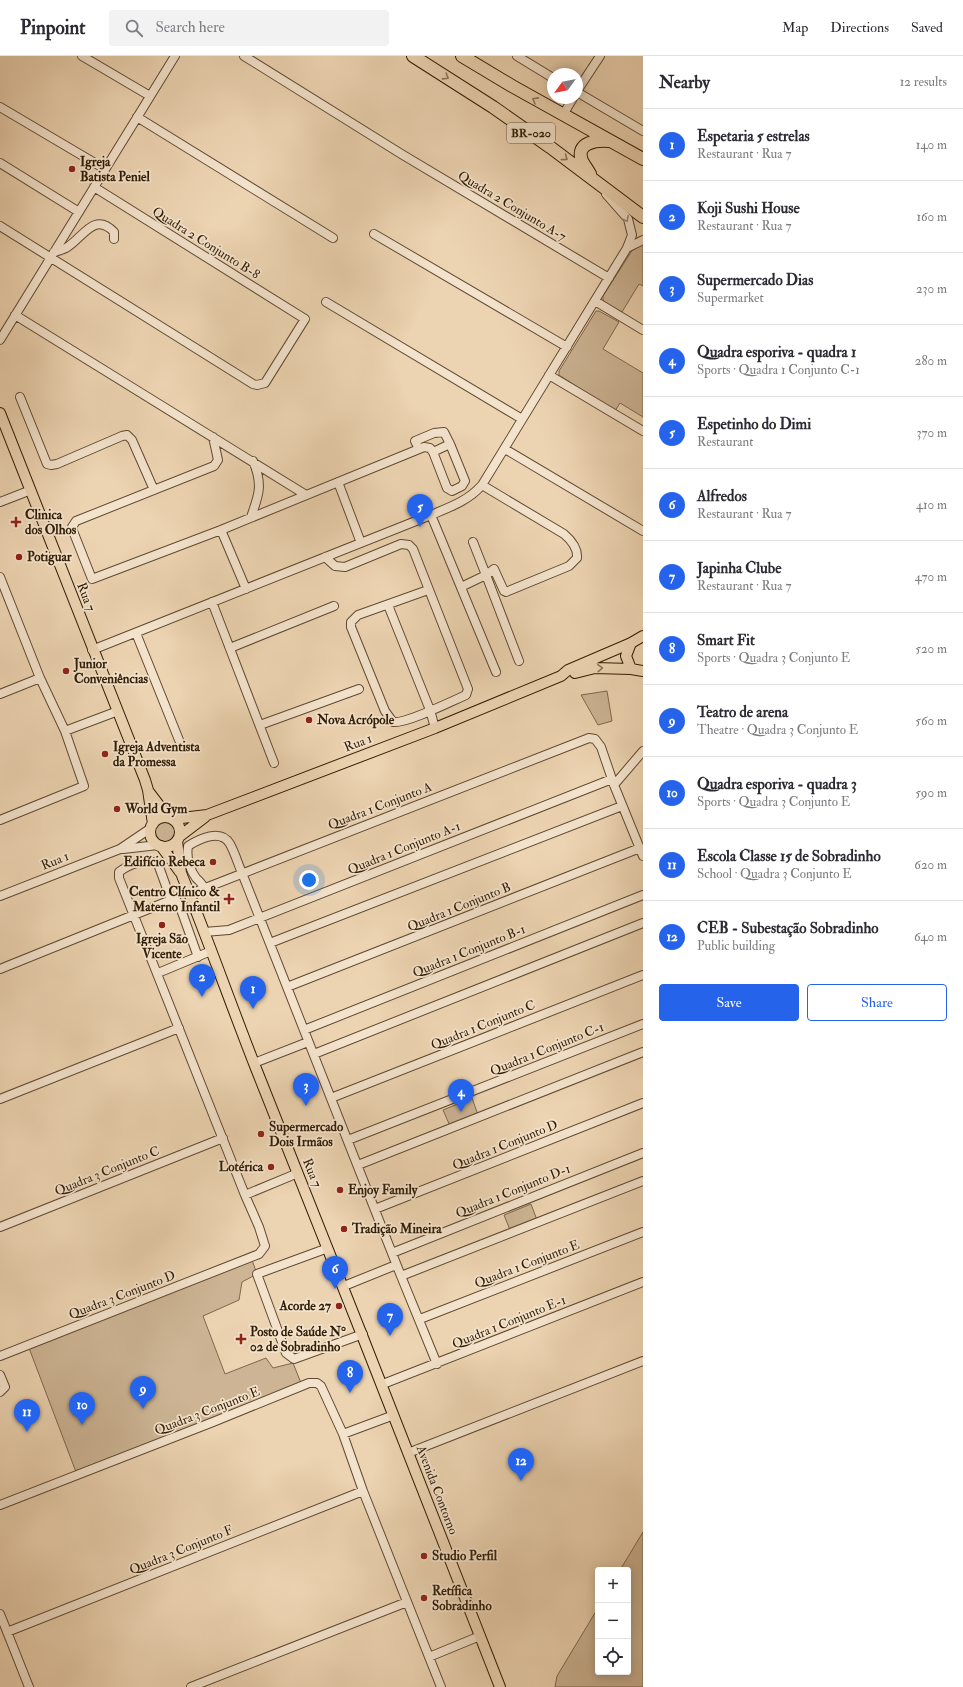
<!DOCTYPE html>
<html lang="en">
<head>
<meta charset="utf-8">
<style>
	body { margin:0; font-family:"IM FELL Double Pica",serif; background:#f2f2f3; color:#2b2b33 }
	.controls { position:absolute; right:12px; bottom:12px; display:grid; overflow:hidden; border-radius:4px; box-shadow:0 2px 10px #0003 }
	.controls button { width:36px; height:36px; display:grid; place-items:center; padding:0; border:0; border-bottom:1px solid #e1e1e2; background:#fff; color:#2b2b33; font:20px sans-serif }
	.compass { position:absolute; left:547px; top:12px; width:36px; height:36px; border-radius:50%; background:#fff; box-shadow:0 2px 10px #0003; rotate:237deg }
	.you { position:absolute; left:309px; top:824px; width:14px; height:14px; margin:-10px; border:3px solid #fff; border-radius:50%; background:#1a73e8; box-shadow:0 0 0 6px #1a73e833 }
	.badge { display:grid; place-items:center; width:26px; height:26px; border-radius:50%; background:#2563eb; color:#fff; font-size:13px; font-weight:700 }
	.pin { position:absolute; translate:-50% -33px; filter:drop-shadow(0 1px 2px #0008) }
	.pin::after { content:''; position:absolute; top:21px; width:14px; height:12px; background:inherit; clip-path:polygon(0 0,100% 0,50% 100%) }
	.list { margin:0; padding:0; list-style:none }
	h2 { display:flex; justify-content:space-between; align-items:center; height:52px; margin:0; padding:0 16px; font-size:17px }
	h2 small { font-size:13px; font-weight:400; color:#7c7c81 }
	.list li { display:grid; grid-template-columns:26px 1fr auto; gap:12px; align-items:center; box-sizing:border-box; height:72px; padding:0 16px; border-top:1px solid #e1e1e2 }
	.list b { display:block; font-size:15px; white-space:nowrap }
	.list p { margin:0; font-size:13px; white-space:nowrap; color:#7c7c81 }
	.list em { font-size:13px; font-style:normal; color:#7c7c81 }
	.actions { display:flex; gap:8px; padding:12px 16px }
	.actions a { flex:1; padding:9px 0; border:1px solid #2563eb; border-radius:4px; text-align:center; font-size:14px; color:#2563eb }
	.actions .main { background:#2563eb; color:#fff }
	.icon { flex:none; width:22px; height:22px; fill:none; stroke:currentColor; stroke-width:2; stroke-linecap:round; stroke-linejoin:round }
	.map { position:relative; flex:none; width:643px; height:1631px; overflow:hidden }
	header { display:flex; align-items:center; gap:24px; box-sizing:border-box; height:56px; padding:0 20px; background:#fff; border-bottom:1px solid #e1e1e2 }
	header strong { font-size:19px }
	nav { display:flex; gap:22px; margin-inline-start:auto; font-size:14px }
	.search { width:280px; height:36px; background:#f2f2f3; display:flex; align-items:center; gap:10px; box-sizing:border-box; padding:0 14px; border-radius:4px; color:#7c7c81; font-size:15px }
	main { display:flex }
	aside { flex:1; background:#fff }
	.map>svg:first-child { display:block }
	.green { fill:#ccb494; stroke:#7e684c }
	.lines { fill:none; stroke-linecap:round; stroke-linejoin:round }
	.minor-casing { stroke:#604a2f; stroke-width:10 }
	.major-casing { stroke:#311d04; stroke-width:12 }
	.highway-casing { stroke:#311d04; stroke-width:14 }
	.minor { stroke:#f3e2cc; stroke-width:8 }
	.major { stroke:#ecd3b1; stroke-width:10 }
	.highway { stroke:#ecd3b1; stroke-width:12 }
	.oneway { stroke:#8e785a }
	.oneway2 { stroke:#9c8972 }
	.poi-dot { fill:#8f2418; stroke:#f3e2cc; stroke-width:1.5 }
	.labels { text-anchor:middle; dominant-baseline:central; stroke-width:3.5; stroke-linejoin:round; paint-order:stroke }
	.shield { fill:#f3e2cc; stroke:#6b5840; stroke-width:1 }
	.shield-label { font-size:12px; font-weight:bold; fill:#311d04 }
	.poi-label { font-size:13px; font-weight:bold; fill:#311d04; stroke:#f3e2cc; text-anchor:start }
	.street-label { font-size:13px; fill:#311d04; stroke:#f3e2cc }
</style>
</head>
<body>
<header>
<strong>Pinpoint</strong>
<div class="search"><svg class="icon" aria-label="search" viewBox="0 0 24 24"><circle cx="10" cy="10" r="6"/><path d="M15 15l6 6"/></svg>Search here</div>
<nav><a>Map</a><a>Directions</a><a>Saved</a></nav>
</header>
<main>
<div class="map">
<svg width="643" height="1631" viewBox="0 0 643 1631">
	<rect width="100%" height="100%" fill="#ecd3b1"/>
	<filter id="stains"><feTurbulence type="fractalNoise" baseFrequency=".005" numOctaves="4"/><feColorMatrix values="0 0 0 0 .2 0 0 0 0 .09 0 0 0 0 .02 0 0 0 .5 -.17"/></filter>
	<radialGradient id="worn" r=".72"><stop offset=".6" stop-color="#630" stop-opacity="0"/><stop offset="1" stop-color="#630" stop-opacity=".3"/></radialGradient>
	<path class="green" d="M643,188V230L639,228L622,256L605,247L603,244V240L633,193Z
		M596,255H599L619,266L603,293L643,317V361L620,347L615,355L559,319V315Z
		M607,635L612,665L598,669L581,639Z
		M153 776a12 12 0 1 1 24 0a12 12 0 1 1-24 0Z
		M472,1042L478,1059L450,1070L443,1054Z
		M531,1148L537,1164L510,1174L504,1159Z
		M252,1204L257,1218L242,1226L239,1244L203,1260L225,1318L266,1302L273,1312L293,1307L301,1327L76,1416L29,1292Z
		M643,1476V1631H555L557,1620L598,1552V1616H628V1514H620Z"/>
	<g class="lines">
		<defs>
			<path id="minor" d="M82,0L150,40
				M244,0L403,99L609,222
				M517,0L553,22
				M577,35L600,0
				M577,36L643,75
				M0,51L105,113
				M563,59L573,42
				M137,61L333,182
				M0,107L79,156
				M0,170L253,328L257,329L265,327L305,263L94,131
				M374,178L567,291
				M627,192L643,184
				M54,196C58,195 62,194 66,192C83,182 94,155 114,176V183
				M595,245L643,274
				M326,246L522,363
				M15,259L306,439
				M0,284L175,0
				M549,319L643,375
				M20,341L47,408L51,409L57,408L122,380L127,379L132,384L154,434
				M213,381L218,404L214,410L76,465L72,471L73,475L92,523L221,474L424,391L430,392L433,396L447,432L452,435L462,430L465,425L450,388
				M419,393L415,385L434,377L444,376L450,388L433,396
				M505,393L643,475
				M338,426L361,487
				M0,446L31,434
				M431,459L496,616
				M251,461C259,439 263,428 253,405
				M221,474L246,533
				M473,486L486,519L494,513L504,535L506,536L569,510L577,502C578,492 571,484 564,478L482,429
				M325,501L335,510L345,511L401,488L409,489L413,493L468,633L466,639C452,645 406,668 393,666L385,655L351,571V566L358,559L428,534
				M0,521L40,622L65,675L84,730L0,764
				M461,531L486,519L519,605
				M212,546L274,707
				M388,549L430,654L435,672
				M136,577L179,684
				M230,592L334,550
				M92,594L431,459C450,451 468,445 482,429L627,192L632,179L628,163L606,138
				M0,638L40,622
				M260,669L359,633
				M65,675L118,655
				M614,729L643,695
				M123,793L158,789
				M204,833C203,828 200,826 196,822C189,812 186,802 188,790C199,783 221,772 230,788C235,797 238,808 242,817L401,1220L437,1308
				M190,838L589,682L595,683L601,691L614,729L643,800
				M0,840L120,793L151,772
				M204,876L229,874L612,723
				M270,887L622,750
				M0,913L171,844L177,845L179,848L198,901
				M158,917L211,895
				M287,931L640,792
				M304,974L643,839
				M314,998L643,867
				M254,1007L308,986
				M331,1042L643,919
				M0,1043L179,972
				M348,1084L643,968
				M358,1109L643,996
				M245,1139L298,1117
				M375,1153L643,1047
				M0,1171L223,1082
				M328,1192L257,1218L286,1297L294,1303L363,1278
				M392,1197L643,1097
				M401,1220L643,1125
				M344,1230L396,1209
				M420,1263L643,1176
				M0,1300L259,1198L265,1190L259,1171L245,1139L119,822V816C128,809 147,801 158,808L171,844
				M0,1319L5,1331L0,1336
				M383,1328L643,1226
				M343,1378L363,1435L441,1631
				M408,1397L643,1305
				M0,1449L213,1366L309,1327H317L321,1330L343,1378L394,1359
				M0,1558L29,1631
				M7,1576L363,1435
				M429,1601L480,1580
				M191,1631L407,1546"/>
			<path id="major" d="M0,357L145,724L148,734L153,768
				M643,580L631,587L626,600L631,613L643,615
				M575,617L595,612L631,613
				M149,736L168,761
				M150 776a15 15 0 1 1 30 0a15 15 0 1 1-30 0Z
				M173,763L207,759L435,672L561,620L568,614L631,587
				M180,780L205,761
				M177,785L181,817C207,881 230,946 255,1010C337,1217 420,1423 500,1631
				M161,790L180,816"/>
			<path id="highway" d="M413,0L493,51L550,91L643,161
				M462,0L512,30L643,103
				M590,118C588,114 584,109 582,105C575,86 597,84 609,85"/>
		</defs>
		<use href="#minor" class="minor-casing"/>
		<use href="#major" class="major-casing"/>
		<use href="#highway" class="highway-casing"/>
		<use href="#minor" class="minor"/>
		<use href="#major" class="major"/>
		<use href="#highway" class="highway"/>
	</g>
	<defs><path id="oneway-chevron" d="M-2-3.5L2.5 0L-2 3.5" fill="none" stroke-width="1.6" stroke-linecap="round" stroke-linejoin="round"/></defs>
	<g class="oneway">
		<use href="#oneway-chevron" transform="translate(446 21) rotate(32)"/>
		<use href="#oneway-chevron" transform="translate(535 44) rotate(-151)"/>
		<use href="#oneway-chevron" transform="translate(565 102) rotate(37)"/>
		<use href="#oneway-chevron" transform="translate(600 612) rotate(-4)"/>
	</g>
	<use class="oneway2" href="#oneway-chevron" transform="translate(626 163) rotate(62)"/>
	<g class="poi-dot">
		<circle cx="72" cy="113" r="4"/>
		<path d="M14 460h4v4h4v4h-4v4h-4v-4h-4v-4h4z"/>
		<circle cx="19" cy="501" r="4"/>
		<circle cx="66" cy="615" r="4"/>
		<circle cx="309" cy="664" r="4"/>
		<circle cx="105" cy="698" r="4"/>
		<circle cx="117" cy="753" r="4"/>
		<circle cx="213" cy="806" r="4"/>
		<path d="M227 837h4v4h4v4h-4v4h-4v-4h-4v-4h4z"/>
		<circle cx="162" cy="869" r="4"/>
		<circle cx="261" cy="1078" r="4"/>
		<circle cx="271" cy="1111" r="4"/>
		<circle cx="340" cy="1134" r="4"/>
		<circle cx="344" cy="1173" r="4"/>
		<circle cx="339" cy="1250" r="4"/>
		<path d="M239 1277h4v4h4v4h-4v4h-4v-4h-4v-4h4z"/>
		<circle cx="424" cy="1500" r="4"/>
		<circle cx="424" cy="1542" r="4"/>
	</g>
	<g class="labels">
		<rect class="shield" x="507" y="67" width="48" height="20" rx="3"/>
		<g class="shield-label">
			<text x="531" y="77">BR-020</text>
		</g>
		<g class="poi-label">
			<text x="80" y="106">Igreja<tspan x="80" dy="15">Batista Peniel</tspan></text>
			<text x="25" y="459">Clinica<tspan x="25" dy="15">dos Olhos</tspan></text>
			<text x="27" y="501">Potiguar</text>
			<text x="74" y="608">Junior<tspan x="74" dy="15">Conveniências</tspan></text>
			<text x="317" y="664">Nova Acrópole</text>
			<text x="113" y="691">Igreja Adventista<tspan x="113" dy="15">da Promessa</tspan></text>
			<text x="125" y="753">World Gym</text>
			<text x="205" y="806" text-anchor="end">Edifício Rebeca</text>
			<text x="220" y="836" text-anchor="end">Centro Clínico &amp;<tspan x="220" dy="15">Materno Infantil</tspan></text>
			<text x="162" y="883" text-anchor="middle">Igreja São<tspan x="162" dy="15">Vicente</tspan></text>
			<text x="269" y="1071">Supermercado<tspan x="269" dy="15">Dois Irmãos</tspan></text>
			<text x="263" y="1111" text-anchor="end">Lotérica</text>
			<text x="348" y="1134">Enjoy Family</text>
			<text x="352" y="1173">Tradição Mineira</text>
			<text x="331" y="1250" text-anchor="end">Acorde 27</text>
			<text x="250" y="1276">Posto de Saúde N°<tspan x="250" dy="15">02 de Sobradinho</tspan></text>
			<text x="432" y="1500">Studio Perfil</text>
			<text x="432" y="1535">Retífica<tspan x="432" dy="15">Sobradinho</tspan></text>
		</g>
		<g class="street-label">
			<text transform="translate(512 150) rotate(31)">Quadra 2 Conjunto A-7</text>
			<text transform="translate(206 187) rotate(32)">Quadra 2 Conjunto B-8</text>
			<text transform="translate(86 541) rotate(69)">Rua 7</text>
			<text transform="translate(358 687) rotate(-21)">Rua 1</text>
			<text transform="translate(380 750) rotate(-21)">Quadra 1 Conjunto A</text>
			<text transform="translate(404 792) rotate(-22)">Quadra 1 Conjunto A-1</text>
			<text transform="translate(55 805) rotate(-22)">Rua 1</text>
			<text transform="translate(459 851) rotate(-22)">Quadra 1 Conjunto B</text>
			<text transform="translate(469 895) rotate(-22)">Quadra 1 Conjunto B-1</text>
			<text transform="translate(483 969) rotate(-22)">Quadra 1 Conjunto C</text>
			<text transform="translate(547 993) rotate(-22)">Quadra 1 Conjunto C-1</text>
			<text transform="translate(505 1089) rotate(-22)">Quadra 1 Conjunto D</text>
			<text transform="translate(107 1115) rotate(-22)">Quadra 3 Conjunto C</text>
			<text transform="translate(312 1117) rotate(68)">Rua 7</text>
			<text transform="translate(513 1135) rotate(-22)">Quadra 1 Conjunto D-1</text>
			<text transform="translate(527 1208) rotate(-21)">Quadra 1 Conjunto E</text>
			<text transform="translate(122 1239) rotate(-21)">Quadra 3 Conjunto D</text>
			<text transform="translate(509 1266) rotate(-22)">Quadra 1 Conjunto E-1</text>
			<text transform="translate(207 1355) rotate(-21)">Quadra 3 Conjunto E</text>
			<text transform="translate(437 1434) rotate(69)">Avenida Contorno</text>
			<text transform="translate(181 1494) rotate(-22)">Quadra 3 Conjunto F</text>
		</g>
	</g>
	<rect width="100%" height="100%" filter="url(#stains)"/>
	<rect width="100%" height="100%" fill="url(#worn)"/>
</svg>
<div class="controls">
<button>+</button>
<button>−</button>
<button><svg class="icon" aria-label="locate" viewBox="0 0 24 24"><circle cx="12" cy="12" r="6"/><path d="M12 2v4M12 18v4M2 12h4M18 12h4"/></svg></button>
</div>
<svg class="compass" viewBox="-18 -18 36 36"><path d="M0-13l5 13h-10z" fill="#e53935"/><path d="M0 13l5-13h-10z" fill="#7c7c81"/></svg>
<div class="you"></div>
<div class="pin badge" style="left:253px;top:953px">1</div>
<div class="pin badge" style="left:202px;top:941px">2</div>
<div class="pin badge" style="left:306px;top:1050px">3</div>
<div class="pin badge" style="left:461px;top:1056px">4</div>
<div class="pin badge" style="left:420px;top:471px">5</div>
<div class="pin badge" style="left:335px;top:1233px">6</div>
<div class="pin badge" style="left:390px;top:1280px">7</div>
<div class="pin badge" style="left:350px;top:1337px">8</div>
<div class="pin badge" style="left:143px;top:1353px">9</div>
<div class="pin badge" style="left:82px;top:1369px">10</div>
<div class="pin badge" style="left:27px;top:1376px">11</div>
<div class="pin badge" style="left:521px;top:1425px">12</div>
</div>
<aside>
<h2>Nearby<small>12 results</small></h2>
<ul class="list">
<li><span class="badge">1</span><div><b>Espetaria 5 estrelas</b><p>Restaurant · Rua 7</p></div><em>140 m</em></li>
<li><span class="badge">2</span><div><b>Koji Sushi House</b><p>Restaurant · Rua 7</p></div><em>160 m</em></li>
<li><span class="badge">3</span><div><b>Supermercado Dias</b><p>Supermarket</p></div><em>230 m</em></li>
<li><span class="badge">4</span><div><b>Quadra esporiva - quadra 1</b><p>Sports · Quadra 1 Conjunto C-1</p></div><em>280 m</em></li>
<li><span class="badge">5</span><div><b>Espetinho do Dimi</b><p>Restaurant</p></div><em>370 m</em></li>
<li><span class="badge">6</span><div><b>Alfredos</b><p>Restaurant · Rua 7</p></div><em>410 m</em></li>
<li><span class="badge">7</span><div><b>Japinha Clube</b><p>Restaurant · Rua 7</p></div><em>470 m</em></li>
<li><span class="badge">8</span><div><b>Smart Fit</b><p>Sports · Quadra 3 Conjunto E</p></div><em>520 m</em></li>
<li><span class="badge">9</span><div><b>Teatro de arena</b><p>Theatre · Quadra 3 Conjunto E</p></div><em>560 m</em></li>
<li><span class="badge">10</span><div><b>Quadra esporiva - quadra 3</b><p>Sports · Quadra 3 Conjunto E</p></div><em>590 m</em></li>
<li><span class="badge">11</span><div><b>Escola Classe 15 de Sobradinho</b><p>School · Quadra 3 Conjunto E</p></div><em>620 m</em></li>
<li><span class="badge">12</span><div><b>CEB - Subestação Sobradinho</b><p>Public building</p></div><em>640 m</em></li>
</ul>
<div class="actions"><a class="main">Save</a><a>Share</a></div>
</aside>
</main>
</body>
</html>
